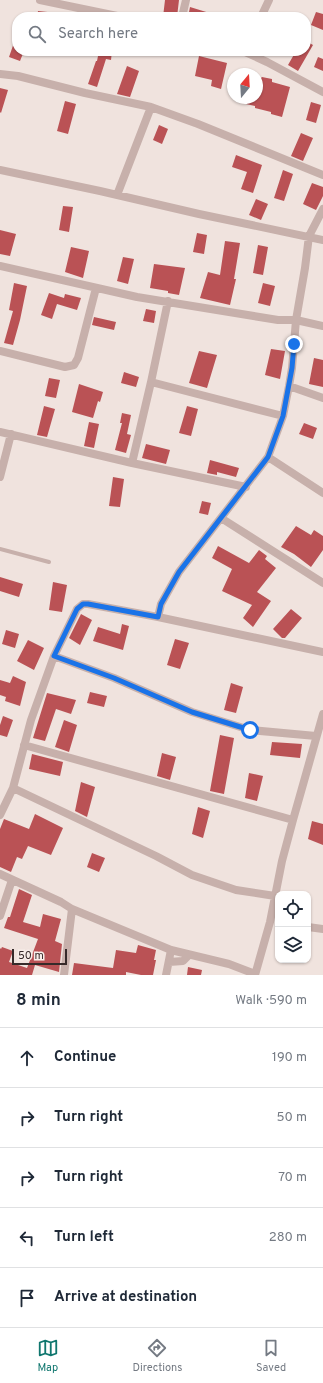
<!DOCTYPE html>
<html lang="en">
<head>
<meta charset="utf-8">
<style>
	body { margin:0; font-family:Overpass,sans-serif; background:#f2f2f3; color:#1f2937 }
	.controls { position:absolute; right:12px; bottom:12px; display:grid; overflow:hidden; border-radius:8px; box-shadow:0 1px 3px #0004 }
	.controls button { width:36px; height:36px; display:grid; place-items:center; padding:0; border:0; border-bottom:1px solid #e0e1e3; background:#fff; color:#1f2937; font:20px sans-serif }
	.compass { position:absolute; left:227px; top:68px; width:36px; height:36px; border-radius:50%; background:#fff; box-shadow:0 1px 3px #0004; rotate:18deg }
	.scale { position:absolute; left:12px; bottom:10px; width:55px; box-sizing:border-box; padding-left:4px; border:2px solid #362a2a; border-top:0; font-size:11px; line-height:14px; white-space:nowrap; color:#362a2a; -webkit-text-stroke:3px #f8eeea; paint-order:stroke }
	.stop { position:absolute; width:12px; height:12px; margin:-9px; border:3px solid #1a73e8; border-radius:50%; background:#fff }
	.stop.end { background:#1a73e8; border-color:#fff; box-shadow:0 1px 4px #0008 }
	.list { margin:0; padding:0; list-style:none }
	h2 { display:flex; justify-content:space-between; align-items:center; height:52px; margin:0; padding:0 16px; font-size:17px }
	h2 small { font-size:13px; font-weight:400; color:#747a83 }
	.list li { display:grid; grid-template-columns:26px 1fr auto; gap:12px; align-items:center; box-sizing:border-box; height:60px; padding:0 16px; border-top:1px solid #e0e1e3 }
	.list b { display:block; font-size:15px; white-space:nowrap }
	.list em { font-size:13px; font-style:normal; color:#747a83 }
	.icon { flex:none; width:22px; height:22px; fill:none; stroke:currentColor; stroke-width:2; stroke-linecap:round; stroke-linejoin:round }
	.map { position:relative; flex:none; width:323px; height:975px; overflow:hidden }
	.search { position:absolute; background:#fff; box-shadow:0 1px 3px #0004; left:12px; right:12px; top:12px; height:44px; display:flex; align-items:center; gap:10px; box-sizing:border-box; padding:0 14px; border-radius:16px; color:#747a83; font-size:15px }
	.sheet { height:352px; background:#fff }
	nav { display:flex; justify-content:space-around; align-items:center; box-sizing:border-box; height:56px; border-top:1px solid #e0e1e3; background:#fff; font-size:11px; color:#747a83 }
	nav a { display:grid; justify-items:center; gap:2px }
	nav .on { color:#0f766e }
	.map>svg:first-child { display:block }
	.building { fill:#ba5255 }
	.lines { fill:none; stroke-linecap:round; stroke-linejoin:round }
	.lane { stroke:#c7b0ab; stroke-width:4 }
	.street { stroke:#c7b0ab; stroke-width:8 }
	.route { stroke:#1a73e8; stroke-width:5 }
</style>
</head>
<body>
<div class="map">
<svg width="323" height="975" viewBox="0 0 323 975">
	<rect width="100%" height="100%" fill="#f0e3de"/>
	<path class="building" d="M165,0H179L177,17H163Z
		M190,7L216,15V17H188Z
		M38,11L57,13V17H37Z
		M316,12L323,14V30L311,25Z
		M16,37H17V51H24L20,61L9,57Z
		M306,41L313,45L298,71L288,65L296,51H306Z
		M99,51H112L111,60L106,59L97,87L88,84L96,61H97Z
		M199,56L227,63L221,89L211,86L212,80L195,76Z
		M318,57L323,59V71L314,67Z
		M127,66L139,71L130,97L117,94Z
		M262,77L272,79V82L290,87L282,117L271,114V112L255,108V106L241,103L242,98H257V78H261Z
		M0,88L8,90L1,113L0,112Z
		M65,101L76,104L68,134L57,131Z
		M311,102L321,105L316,123L306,120Z
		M159,125L168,129L162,144L153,140Z
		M301,133L313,138L303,161L291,156Z
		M236,155L262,165L253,193L241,189L247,172L232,167Z
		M283,170L293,174L284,201L274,198Z
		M312,183L323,187V196L316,210L303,204Z
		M256,199L268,204L261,220L249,215Z
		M63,206L73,207L69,232L59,230Z
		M0,230L16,234L10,256L0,254Z
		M197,233L207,235L204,254L193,252Z
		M225,241L240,243L234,279H236L230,305L200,298L208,272L220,275Z
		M258,245L268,247L263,275L253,273Z
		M71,247L89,251L83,278L65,272Z
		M123,257L134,259L128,284L117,281Z
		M154,264L185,268L179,295L168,293V291L150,288Z
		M14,283L27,286L20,320L13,345L4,343L13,311L9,310Z
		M263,283L275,286L270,306L258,303Z
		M49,293L64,298L65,294L81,298L77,310L57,304L52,319L41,315Z
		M146,309L156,311L154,323L143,321Z
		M94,317L116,322L114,330L92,325Z
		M271,349L285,351L280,379L265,375Z
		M199,351L217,355L207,388L189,383Z
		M314,358L323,360V387L309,384Z
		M124,372L139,377L136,387L121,383Z
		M49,378L60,380L56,398L45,396Z
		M79,384L103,392L100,402L98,401L93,418L72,412Z
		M44,406L55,409L47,437L37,435Z
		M187,406L198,409L191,436L179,433Z
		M122,413L131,415L127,434L131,435L126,453L115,450L122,423H120Z
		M89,422L99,424L94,448L84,446Z
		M304,423L317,428L313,439L299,434Z
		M146,444L170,450L166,464L142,458Z
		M210,460L239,468L236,477L217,472V475L207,473Z
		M113,477L124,479L120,507L109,506Z
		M202,501L211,503L208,515L199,513Z
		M296,526L311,535L314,530L323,536V550L311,567L294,554L281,547Z
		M218,546L249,563L259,550L267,556L265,559L276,568L257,592L271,601L253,627L243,618L252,605L222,591L232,569L212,558Z
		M0,577L23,584L19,597L0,591Z
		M53,582L67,585L62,612L49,610Z
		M291,609L302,618L285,638H282L273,629Z
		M81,614L92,620L80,645L69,638Z
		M122,624L129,626L123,650L93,641L98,627L120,634Z
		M6,630L19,634L15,648L2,644Z
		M175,639L189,643L180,669L167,665Z
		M28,640L44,648L34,670L17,661Z
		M13,676L26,682L20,706L5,701L6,697L0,695V680L10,683Z
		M231,683L243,687L236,713L224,710Z
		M90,692L107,696L104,707L87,703Z
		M47,693L76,700L71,714L56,709L45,741L33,738Z
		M3,716L13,720L7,737L0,735V725Z
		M64,720L77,725L69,752L55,747Z
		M220,735L234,738L224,794L210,791Z
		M272,742L302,744L300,758L270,755Z
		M162,753L176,757L170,780L157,776Z
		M32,754L63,762L60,776L29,769Z
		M249,773L263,776L257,801L245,798Z
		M81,782L95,787L87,817L75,811Z
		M198,807L210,811L203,838L192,834Z
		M35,814L63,828L51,855L28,846L22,859L17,857L11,872L0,867V829L4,819L29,829Z
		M312,821L323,824V845L308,839Z
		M92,853L105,858L99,872L87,867Z
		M19,889L32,895L23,922L40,927L43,914L61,919L55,941L62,944L59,972L35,965L32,975H0V948L1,949L2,947L13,951L9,962L27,968L38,939L4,928L8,917H10Z
		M138,945L156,950L154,960H156L153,975H141L126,972V975H72L74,963L113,968L116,950L136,953Z
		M188,967L202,970L201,975H187Z"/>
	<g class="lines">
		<path class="lane" d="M0,549L49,562"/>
		<path class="street" d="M40,0L122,17
			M182,17L186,0
			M261,17L269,0
			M243,51L267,62L323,92
			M0,74L18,76L85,93L151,107L198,124L323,175
			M0,170L100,191L199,214L323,240
			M117,195L151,107
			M0,266L137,297L278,320H296L323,326
			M0,351L65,367L74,365L78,358L96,288
			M151,382L283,416
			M289,386L323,398
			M0,432L132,463L246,487
			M268,457L323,493
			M132,463L151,382L168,301
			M0,477L11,434
			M221,518L323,583
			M158,617L161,604L179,572L268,457L283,416L289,386L292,368L296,320L305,268L309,236L323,209
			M54,656L114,678L192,712L250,730L316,736
			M24,745L293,820
			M13,788L156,856L192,875L236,890L275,896
			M0,815L13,788L31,720L54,656L77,609L83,604H88L158,617L323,652
			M0,874L61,902L72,909L171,950L229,964L255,974
			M0,916L12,880
			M308,927L323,929
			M169,962L183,961L189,955
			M64,975L72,909
			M166,975L171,950
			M255,975L270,922L282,861L293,820L323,714"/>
	</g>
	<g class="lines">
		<path class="route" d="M250,730L192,712L114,678L54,656L77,609L83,604H88L158,617L161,604L179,572L268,457L283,416L292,368L294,344"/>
	</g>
</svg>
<div class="controls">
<button><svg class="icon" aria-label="locate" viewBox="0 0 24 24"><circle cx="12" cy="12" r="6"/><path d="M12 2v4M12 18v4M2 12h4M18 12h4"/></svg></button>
<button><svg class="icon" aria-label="layers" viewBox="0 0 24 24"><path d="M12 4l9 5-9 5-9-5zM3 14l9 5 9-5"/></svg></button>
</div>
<svg class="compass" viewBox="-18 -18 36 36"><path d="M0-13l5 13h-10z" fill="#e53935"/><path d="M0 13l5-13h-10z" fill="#747a83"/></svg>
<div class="scale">50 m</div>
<div class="stop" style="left:250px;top:730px"></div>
<div class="stop end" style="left:294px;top:344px"></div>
<div class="search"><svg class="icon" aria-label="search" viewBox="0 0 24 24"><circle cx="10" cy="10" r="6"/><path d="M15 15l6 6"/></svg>Search here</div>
</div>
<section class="sheet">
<h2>8 min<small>Walk · 590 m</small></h2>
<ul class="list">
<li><svg class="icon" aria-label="ahead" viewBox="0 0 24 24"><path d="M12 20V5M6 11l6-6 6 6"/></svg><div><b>Continue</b></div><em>190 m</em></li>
<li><svg class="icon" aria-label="right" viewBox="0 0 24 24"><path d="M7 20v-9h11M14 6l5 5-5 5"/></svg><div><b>Turn right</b></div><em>50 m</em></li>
<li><svg class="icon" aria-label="right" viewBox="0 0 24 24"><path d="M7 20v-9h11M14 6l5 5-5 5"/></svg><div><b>Turn right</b></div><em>70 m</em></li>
<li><svg class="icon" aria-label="left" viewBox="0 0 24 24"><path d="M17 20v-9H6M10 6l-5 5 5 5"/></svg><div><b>Turn left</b></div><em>280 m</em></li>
<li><svg class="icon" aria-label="arrive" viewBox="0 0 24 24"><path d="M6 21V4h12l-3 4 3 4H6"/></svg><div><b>Arrive at destination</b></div></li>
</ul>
</section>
<nav>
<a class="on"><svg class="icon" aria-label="map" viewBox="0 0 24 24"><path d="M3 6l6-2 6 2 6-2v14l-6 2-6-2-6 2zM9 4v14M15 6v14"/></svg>Map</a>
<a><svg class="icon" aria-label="directions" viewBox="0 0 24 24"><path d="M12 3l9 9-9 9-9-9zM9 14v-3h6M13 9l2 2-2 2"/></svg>Directions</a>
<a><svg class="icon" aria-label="saved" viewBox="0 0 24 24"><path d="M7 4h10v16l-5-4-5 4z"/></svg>Saved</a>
</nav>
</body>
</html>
